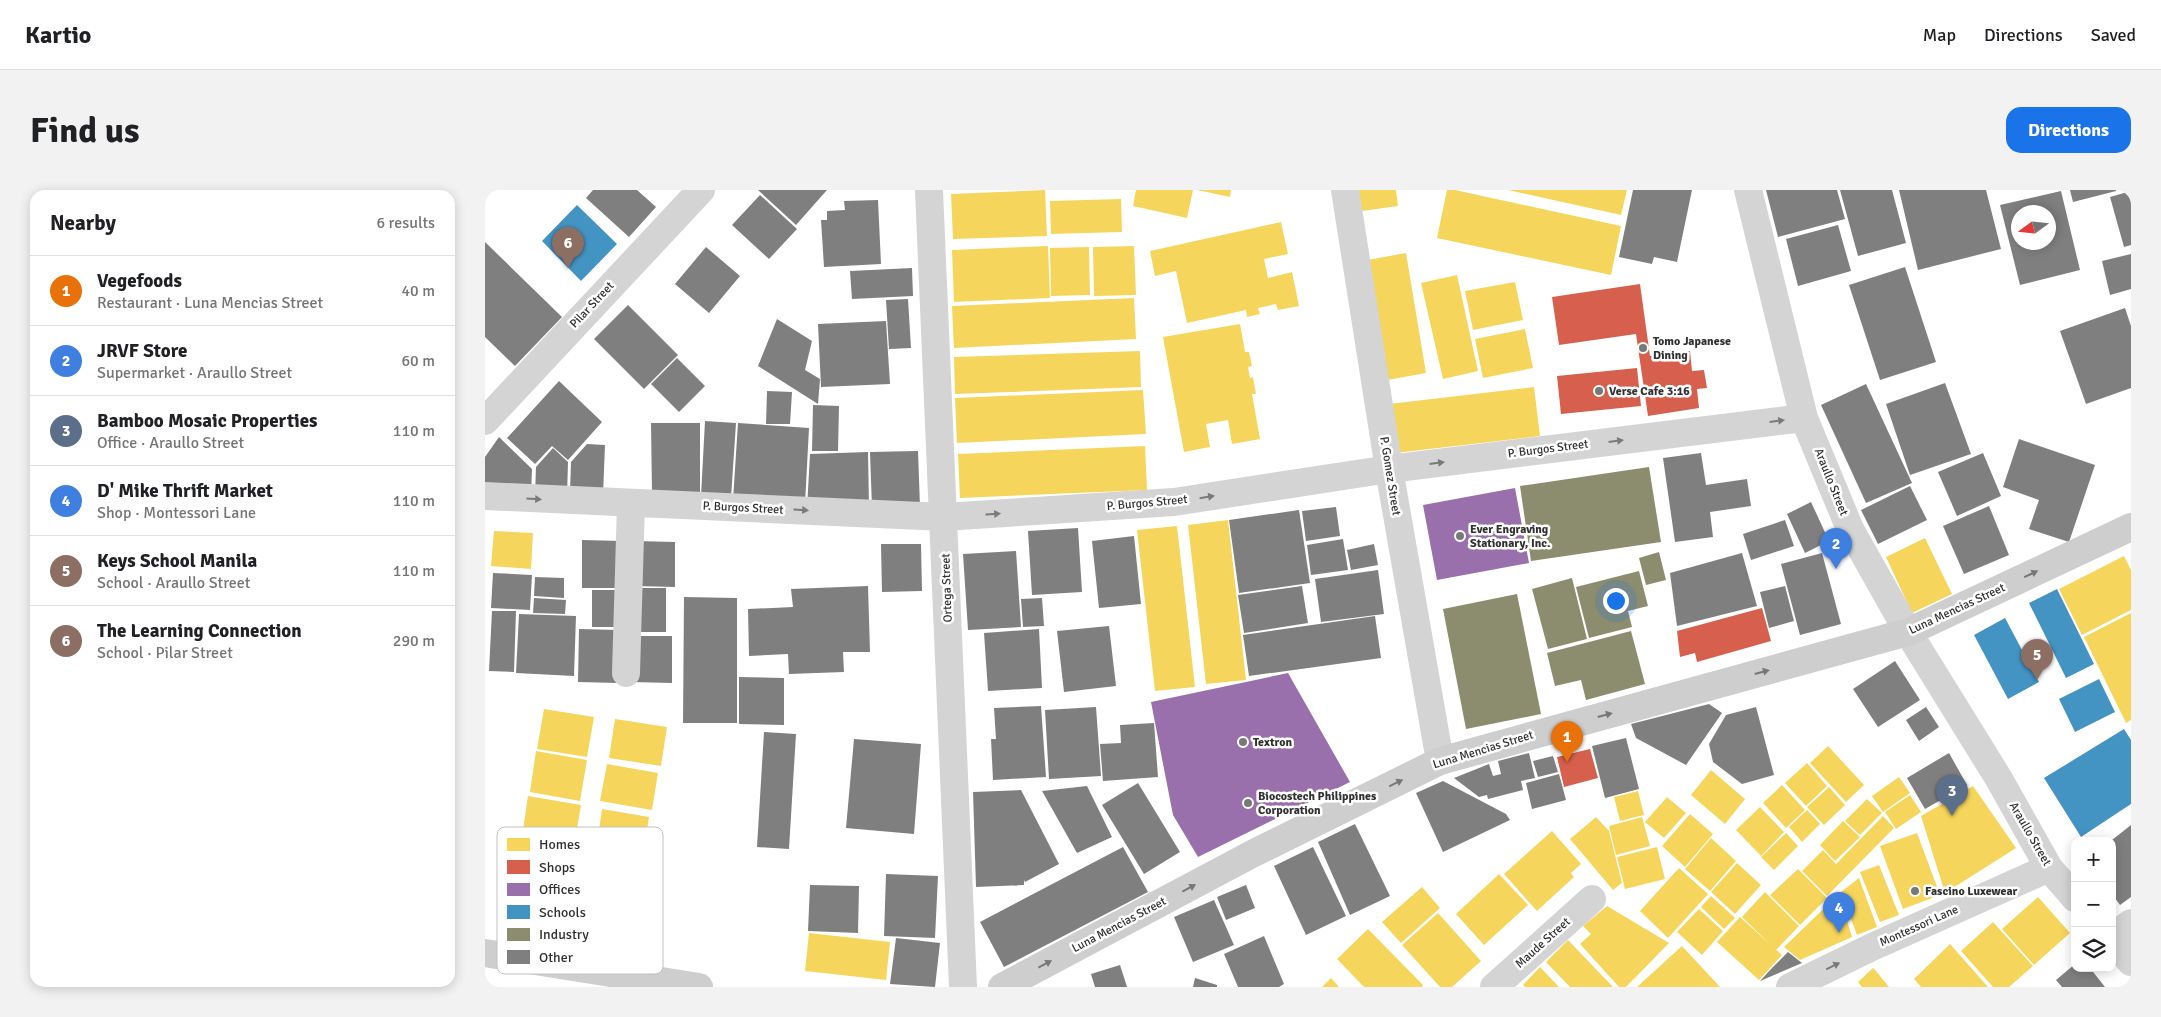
<!DOCTYPE html>
<html lang="en">
<head>
<meta charset="utf-8">
<style>
	body { margin:0; font-family:Signika,sans-serif; background:#f2f2f2; color:#202124 }
	.controls { position:absolute; right:15px; bottom:15px; display:grid; overflow:hidden; border-radius:10px; box-shadow:0 2px 12px #0003 }
	.controls button { width:45px; height:45px; display:grid; place-items:center; padding:0; border:0; border-bottom:1px solid #e0e0e0; background:#fff; color:#202124; font:25px sans-serif }
	.compass { position:absolute; left:1526px; top:15px; width:45px; height:45px; border-radius:50%; background:#fff; box-shadow:0 2px 12px #0003; rotate:255deg }
	.you { position:absolute; left:1130px; top:410px; width:18px; height:18px; margin:-12px; border:4px solid #fff; border-radius:50%; background:#1a73e8; box-shadow:0 0 0 8px #1a73e833 }
	.badge { display:grid; place-items:center; width:32px; height:32px; border-radius:50%; background:#1a73e8; color:#fff; font-size:16px; font-weight:700 }
	.pin { position:absolute; translate:-50% -41px; filter:drop-shadow(0 1px 2px #0008) }
	.pin::after { content:''; position:absolute; top:26px; width:18px; height:15px; background:inherit; clip-path:polygon(0 0,100% 0,50% 100%) }
	.list { margin:0; padding:0; list-style:none }
	h2 { display:flex; justify-content:space-between; align-items:center; height:65px; margin:0; padding:0 20px; font-size:21px }
	h2 small { font-size:16px; font-weight:400; color:#757577 }
	.list li { display:grid; grid-template-columns:32px 1fr auto; gap:15px; align-items:center; box-sizing:border-box; height:70px; padding:0 20px; border-top:1px solid #e0e0e0 }
	.list b { display:block; font-size:19px; white-space:nowrap }
	.list p { margin:0; font-size:16px; white-space:nowrap; color:#757577 }
	.list em { font-size:16px; font-style:normal; color:#757577 }
	.icon { flex:none; width:28px; height:28px; fill:none; stroke:currentColor; stroke-width:2; stroke-linecap:round; stroke-linejoin:round }
	.map { position:relative; flex:none; width:1646px; height:797px; overflow:hidden; border-radius:15px }
	header { display:flex; align-items:center; gap:30px; box-sizing:border-box; height:70px; padding:0 25px; background:#fff; border-bottom:1px solid #e0e0e0 }
	header strong { font-size:24px }
	nav { display:flex; gap:28px; margin-inline-start:auto; font-size:18px }
	.intro { display:flex; align-items:center; justify-content:space-between; box-sizing:border-box; height:120px; padding:0 30px }
	h1 { margin:0; font-size:35px }
	.button { padding:12px 22px; border-radius:15px; background:#1a73e8; color:#fff; font-size:18px; font-weight:700 }
	main { display:flex; gap:30px; padding:0 30px }
	aside { flex:1; background:#fff; border-radius:15px; box-shadow:0 2px 12px #0003 }
	.map>svg:first-child { display:block }
	.homes { fill:#f6d55c }
	.shops { fill:#d6604d }
	.offices { fill:#9970ab }
	.schools { fill:#4393c3 }
	.industry { fill:#8c8c6e }
	.building { fill:#7f7f7f; fill-rule:evenodd }
	.lines { fill:none; stroke-linecap:round; stroke-linejoin:round }
	.minor { stroke:#d4d4d4; stroke-width:28 }
	.tertiary { stroke:#d4d4d4; stroke-width:28 }
	.secondary { stroke:#cecece; stroke-width:28 }
	.oneway { fill:#7a7a7a }
	.oneway2 { fill:#777 }
	.poi-dot { fill:#787878; stroke:#fff; stroke-width:2 }
	.labels { text-anchor:middle; dominant-baseline:central; stroke-width:5; stroke-linejoin:round; paint-order:stroke }
	.street-label { font-size:12px; fill:#303030; stroke:#fff }
	.poi-label { font-size:12px; font-weight:bold; fill:#303030; stroke:#fff; text-anchor:start }
	.key { fill:#fff; stroke:#c1c1c1; stroke-width:1 }
	.key-label { font-size:14px; fill:#303030 }
</style>
</head>
<body>
<header>
<strong>Kartio</strong>
<nav><a>Map</a><a>Directions</a><a>Saved</a></nav>
</header>
<div class="intro"><h1>Find us</h1><a class="button">Directions</a></div>
<main>
<aside>
<h2>Nearby<small>6 results</small></h2>
<ul class="list">
<li><span class="badge" style="background:#e8710a">1</span><div><b>Vegefoods</b><p>Restaurant · Luna Mencias Street</p></div><em>40 m</em></li>
<li><span class="badge" style="background:#3f7fe0">2</span><div><b>JRVF Store</b><p>Supermarket · Araullo Street</p></div><em>60 m</em></li>
<li><span class="badge" style="background:#5c6f8a">3</span><div><b>Bamboo Mosaic Properties</b><p>Office · Araullo Street</p></div><em>110 m</em></li>
<li><span class="badge" style="background:#3f7fe0">4</span><div><b>D' Mike Thrift Market</b><p>Shop · Montessori Lane</p></div><em>110 m</em></li>
<li><span class="badge" style="background:#8d6e63">5</span><div><b>Keys School Manila</b><p>School · Araullo Street</p></div><em>110 m</em></li>
<li><span class="badge" style="background:#8d6e63">6</span><div><b>The Learning Connection</b><p>School · Pilar Street</p></div><em>290 m</em></li>
</ul>
</aside>
<div class="map">
<svg width="1646" height="797" viewBox="0 0 1646 797">
	<rect width="100%" height="100%" fill="#fff"/>
	<path class="homes" d="M560,0L562,46L468,49L466,4Z
		M651,0H708L702,28L648,16Z
		M712,0H746L745,7Z
		M867,0H911L913,16L870,22Z
		M962,0H970L1136,36L1126,85L952,48Z
		M1023,0H1142L1136,25Z
		M636,9L637,42L566,44L565,11Z
		M796,32L803,64L779,69L783,88L807,82L814,116L793,120L791,114L773,118L775,124L762,127L761,120L702,133L691,81L670,86L665,61Z
		M563,56L565,108L469,112L467,60Z
		M649,56L651,105L609,106L608,57Z
		M604,57L605,105L566,106L565,58Z
		M921,63L941,183L897,191L877,71Z
		M972,85L993,181L958,189L936,93Z
		M1030,92L1038,130L988,140L980,101Z
		M649,108L651,149L469,158L467,116Z
		M755,134L760,162H764L767,176L763,177L765,188L768,187L771,204H767L775,249L747,254L743,230L721,234L725,257L699,262L678,147Z
		M1040,139L1048,178L998,188L990,149Z
		M655,161L656,197L470,204L469,167Z
		M1049,197L1055,246L910,263L904,214Z
		M658,200L661,244L472,253L470,208Z
		M660,256L662,300L475,308L473,264Z
		M743,330L761,490L721,494L703,335Z
		M692,336L710,497L670,501L652,340Z
		M9,341L48,343L46,379L6,376Z
		M1440,348L1467,404L1427,423L1401,367Z
		M1639,366L1646,380V420L1597,445L1574,399Z
		M1646,423V530L1641,533L1599,447Z
		M59,519L109,527L102,567L52,559Z
		M130,529L182,537L176,576L124,568Z
		M1343,556L1379,595L1361,612L1325,573Z
		M51,561L102,570L95,611L45,602Z
		M1322,573L1342,596L1321,616L1300,593Z
		M122,574L173,583L167,620L115,611Z
		M1226,580L1260,609L1240,634L1206,605Z
		M1414,587L1425,603L1398,622L1387,606Z
		M1297,595L1320,620L1301,638L1278,613Z
		M1488,596L1531,658L1460,703L1436,626Z
		M1344,597L1360,615L1339,635L1322,617Z
		M1153,601L1159,625L1135,631L1129,607Z
		M1425,605L1436,622L1411,639L1400,622Z
		M43,606L96,615L89,656L37,647Z
		M1182,607L1201,623L1179,648L1160,632Z
		M1382,609L1397,623L1375,645L1360,631Z
		M1275,617L1299,642L1276,666L1251,640Z
		M117,619L164,627L158,668L111,661Z
		M1322,620L1335,634L1317,652L1304,637Z
		M1205,624L1228,644L1200,677L1177,656Z
		M1398,626L1409,638L1342,706L1317,681L1338,660L1351,674Z
		M1111,627L1124,641L1137,693L1128,700L1085,649Z
		M1157,627L1165,656L1131,665L1124,636Z
		M1358,631L1375,647L1350,671L1335,655Z
		M1067,641L1096,674L1086,683L1089,687L1052,721L1019,684Z
		M1301,643L1313,656L1289,680L1276,667Z
		M1432,643L1455,705L1418,719L1395,656Z
		M1226,648L1251,671L1225,701L1200,679Z
		M1172,657L1180,689L1140,699L1132,667Z
		M1252,673L1276,695L1250,724L1226,702Z
		M1394,675L1414,725L1395,732L1375,682Z
		M1194,678L1223,704L1183,748L1155,721Z
		M1313,679L1342,708L1315,735L1285,705Z
		M1014,684L1043,715L999,755L971,724Z
		M1374,688L1392,737L1372,745L1356,702Z
		M937,697L955,718L916,753L897,732Z
		M1280,702L1314,736L1291,760L1257,727Z
		M1354,704L1367,747L1315,770L1299,757Z
		M1226,706L1250,728L1239,739L1216,717Z
		M1553,707L1585,743L1549,775L1517,739Z
		M1122,716L1184,753L1141,797H1134L1095,754L1106,744L1098,736Z
		M1214,719L1238,741L1217,765L1192,742Z
		M953,723L996,771L967,797H955L917,755Z
		M1255,727L1297,765L1274,790L1232,752Z
		M1508,732L1548,776L1524,797H1508L1476,761Z
		M883,739L938,795L937,797H879L852,769Z
		M324,743L405,752L401,790L320,781Z
		M1083,750L1128,797H1085L1061,772Z
		M1465,754L1503,797H1436L1429,789Z
		M1197,756L1235,797H1152Z
		M1055,777L1074,797H1040L1038,795Z
		M1388,778L1391,781L1404,797H1377L1373,792Z
		M846,788L854,797H837Z"/>
	<path class="shops" d="M1155,94L1165,166L1205,161L1207,181L1219,180L1222,198L1212,199L1214,218L1163,226L1151,144L1074,155L1067,107Z
		M1152,178L1156,216L1076,224L1072,186Z
		M1277,418L1286,451L1212,472L1210,463L1195,467L1192,441Z
		M1105,559L1113,588L1079,597L1072,567Z"/>
	<path class="offices" d="M1030,298L1044,373L952,390L938,315Z
		M803,483L865,592L713,667L688,625L666,512Z"/>
	<path class="schools" d="M92,15L132,54L96,91L57,51Z
		M1572,399L1609,474L1581,488L1544,413Z
		M1520,428L1554,492L1523,509L1489,445Z
		M1614,489L1630,522L1590,542L1574,509Z
		M1639,539L1646,550V614L1596,647L1559,588Z"/>
	<path class="industry" d="M1164,277L1176,352L1046,371L1035,296Z
		M1174,362L1181,390L1161,395L1154,368Z
		M1154,381L1163,416L1143,421L1147,437L1104,448L1091,397Z
		M1087,388L1102,449L1063,459L1047,399Z
		M1032,404L1056,524L981,539L958,419Z
		M1146,441L1160,494L1101,510L1096,490L1070,496L1062,463Z"/>
	<path class="building" d="M108,0H152L171,17L144,47L101,8Z
		M273,0H342L311,35Z
		M1148,0H1207L1192,72L1169,67L1167,74L1134,67Z
		M1281,0H1352L1360,29L1293,47Z
		M1355,0H1407L1421,53L1373,66Z
		M1414,0H1501L1516,59L1433,80Z
		M1585,0H1631V1L1588,12Z
		M1576,1L1595,80L1535,95L1515,15ZM1534,22H1564V52H1534Z
		M1646,1V55L1639,57L1625,7Z
		M275,5L312,39L284,69L247,35Z
		M393,10L396,74L339,77L336,30H342V21L360,20L359,11Z
		M1353,35L1366,81L1313,96L1301,49Z
		M0,52L77,127L30,176L0,147Z
		M221,57L255,86L224,123L190,94Z
		M1646,64V99L1625,105L1617,71Z
		M1420,77L1451,172L1395,190L1364,95Z
		M427,78L428,106L367,109L365,81Z
		M423,109L426,158L404,159L401,110Z
		M143,115L193,165L159,199L109,149Z
		M1640,118L1646,136V198L1601,214L1575,141Z
		M292,129L327,151L320,180L335,189L333,214L273,176Z
		M401,131L405,194L336,197L333,134Z
		M192,168L220,196L194,222L166,194Z
		M74,191L117,232L83,270L67,256L50,274L22,248Z
		M1460,193L1486,264L1425,285L1401,214Z
		M1381,194L1427,293L1381,313L1336,215Z
		M282,201L307,202L305,234H281Z
		M328,215L354,216L353,261H327Z
		M220,231L251,233L246,308L216,306Z
		M166,233H215V303H167Z
		M253,233L324,238L320,314L248,310Z
		M14,247L47,279L46,305L0,304V267Z
		M1534,249L1610,275L1584,352L1544,339L1554,310L1518,297Z
		M102,254L120,255L118,305L85,303L86,272Z
		M68,258L83,272L82,307L50,306L51,277Z
		M433,261L435,317L387,318L385,262Z
		M383,262L384,317L322,318L325,264Z
		M1216,263L1221,295L1262,289L1266,316L1225,322L1228,347L1190,352L1178,268Z
		M1498,263L1516,306L1472,326L1453,282Z
		M1425,296L1442,330L1393,354L1376,320Z
		M1326,312L1344,351L1320,363L1302,324Z
		M1504,316L1524,365L1479,384L1458,336Z
		M851,317L855,346L821,351L817,321Z
		M814,320L825,393L754,403L744,330Z
		M1300,330L1309,356L1266,370L1258,344Z
		M593,338L597,402L547,405L543,341Z
		M649,346L656,414L614,418L607,351Z
		M858,349L863,380L826,385L822,355Z
		M97,350L137,351V398H97Z
		M150,351L190,352V397L150,396Z
		M396,354H436L437,401L397,402Z
		M889,354L893,375L866,380L862,360Z
		M531,361L536,437L483,440L478,364Z
		M1257,363L1272,416L1192,436L1185,383Z
		M1337,363L1356,434L1315,445L1296,374Z
		M893,380L899,424L836,432L830,389Z
		M8,383L47,385L45,420L6,418Z
		M50,387L79,388V408L49,406Z
		M383,396L385,462H358L359,482L304,484L303,464L264,466L263,419L308,417L306,399Z
		M817,396L823,433L759,443L753,405Z
		M1300,396L1309,431L1284,438L1275,402Z
		M148,398H181V442H148Z
		M107,400H135V437H107Z
		M199,407L252,408V533H198Z
		M49,408L81,410L80,424L48,423Z
		M557,408L559,436L538,437L536,409Z
		M7,421H31L29,482L4,481Z
		M34,424L91,426L89,486L31,483Z
		M890,426L896,468L764,486L758,445Z
		M624,436L631,496L579,502L572,441Z
		M94,439L133,440V493L93,492Z
		M554,439L557,498L503,501L499,443Z
		M146,446H187V493L146,492Z
		M1410,471L1435,510L1393,537L1368,499Z
		M254,487L299,488V535L254,534Z
		M1224,514L1237,523L1201,575L1151,548L1146,534Z
		M556,516L561,587L508,590L506,549H511L509,518Z
		M611,517L616,586L564,589L560,520Z
		M1271,517L1289,585L1257,594L1228,572L1224,554L1241,525Z
		M1441,517L1454,537L1434,551L1421,530Z
		M669,533L673,587L618,591L615,554L636,553L635,535Z
		M279,542L311,544L304,659L272,657Z
		M1141,548L1154,599L1120,608L1107,556Z
		M369,549L436,554L429,644L361,638Z
		M1044,563L1050,588L1036,591L1038,600L1003,609L1002,605L994,607L969,588L1004,574L1008,586L1016,584L1013,571Z
		M1464,563L1482,595L1440,619L1422,588Z
		M1068,566L1073,582L1053,587L1048,571Z
		M1074,584L1081,610L1047,619L1041,593Z
		M958,591L1021,624L1025,630L958,662L931,603Z
		M653,593L695,662L659,684L617,615Z
		M602,596L627,647L592,663L557,601Z
		M536,600L574,674L540,692L539,690V695L491,697L488,602Z
		M870,634L905,706L865,725L833,652Z
		M1646,635V707L1635,715L1627,704V650Z
		M638,657L663,702L519,777L495,732Z
		M828,657L861,726L821,745L789,676Z
		M401,684L453,686L450,748L399,746Z
		M325,695L374,696L373,743L323,741Z
		M761,695L770,718L741,730L732,707Z
		M729,710L749,755L708,772L689,727Z
		M779,746L799,794L794,797H753L739,764Z
		M411,748L455,753L450,797L405,794Z
		M1303,762L1317,773L1275,791L1287,778Z
		M1590,774V778H1605L1620,797H1577L1571,790Z
		M635,775L642,797H610L606,784Z
		M710,788L732,795V797H708Z"/>
	<g class="lines">
		<path class="minor" d="M860,0L904,279L955,571
			M1263,0L1319,228L1365,339L1423,442L1514,589L1564,678L1590,708
			M0,306L459,327L689,312L904,279L1319,228
			M141,483L146,313
			M1627,747L1646,733
			M1627,751L1646,772
			M1009,797L1107,709
			M1305,797L1387,757L1564,678"/>
		<path class="tertiary" d="M444,0L478,797
			M0,231L216,0"/>
		<path class="secondary" d="M0,763L214,797
			M517,797L767,664L955,571L1423,442L1646,337"/>
	</g>
	<defs><path id="oneway-solid" d="M-6-.8H1V-3.2L6.5 0L1 3.2V.8H-6Z" transform="scale(1.25)"/></defs>
	<g class="oneway">
		<use href="#oneway-solid" transform="translate(1292 231) rotate(-7)"/>
		<use href="#oneway-solid" transform="translate(1131 251) rotate(-7)"/>
		<use href="#oneway-solid" transform="translate(952 273) rotate(-7)"/>
		<use href="#oneway-solid" transform="translate(722 307) rotate(-9)"/>
		<use href="#oneway-solid" transform="translate(49 309) rotate(3)"/>
		<use href="#oneway-solid" transform="translate(316 320) rotate(3)"/>
		<use href="#oneway-solid" transform="translate(508 324) rotate(-4)"/>
		<use href="#oneway-solid" transform="translate(1348 776) rotate(-26)"/>
	</g>
	<g class="oneway2">
		<use href="#oneway-solid" transform="translate(1546 384) rotate(-25)"/>
		<use href="#oneway-solid" transform="translate(1277 482) rotate(-15)"/>
		<use href="#oneway-solid" transform="translate(1120 525) rotate(-15)"/>
		<use href="#oneway-solid" transform="translate(911 593) rotate(-26)"/>
		<use href="#oneway-solid" transform="translate(704 698) rotate(-28)"/>
		<use href="#oneway-solid" transform="translate(560 774) rotate(-28)"/>
	</g>
	<g class="poi-dot">
		<circle cx="1158" cy="158" r="5"/>
		<circle cx="1114" cy="201" r="5"/>
		<circle cx="975" cy="346" r="5"/>
		<circle cx="758" cy="552" r="5"/>
		<circle cx="763" cy="613" r="5"/>
		<circle cx="1430" cy="701" r="5"/>
	</g>
	<g class="labels">
		<g class="street-label">
			<text transform="translate(107 115) rotate(-47)">Pilar Street</text>
			<text transform="translate(1063 259) rotate(-7)">P. Burgos Street</text>
			<text transform="translate(905 286) rotate(81)">P. Gomez Street</text>
			<text transform="translate(1346 292) rotate(68)">Araullo Street</text>
			<text transform="translate(662 313) rotate(-5)">P. Burgos Street</text>
			<text transform="translate(258 318) rotate(3)">P. Burgos Street</text>
			<text transform="translate(462 398) rotate(-92)">Ortega Street</text>
			<text transform="translate(1472 419) rotate(-25)">Luna Mencias Street</text>
			<text transform="translate(998 560) rotate(-17)">Luna Mencias Street</text>
			<text transform="translate(1545 644) rotate(60)">Araullo Street</text>
			<text transform="translate(634 735) rotate(-28)">Luna Mencias Street</text>
			<text transform="translate(1434 736) rotate(-24)">Montessori Lane</text>
			<text transform="translate(1058 753) rotate(-42)">Maude Street</text>
		</g>
		<g class="poi-label">
			<text x="1168" y="151">Tomo Japanese<tspan x="1168" dy="14">Dining</tspan></text>
			<text x="1124" y="201">Verse Cafe 3:16</text>
			<text x="985" y="339">Ever Engraving<tspan x="985" dy="14">Stationary, Inc.</tspan></text>
			<text x="768" y="552">Textron</text>
			<text x="773" y="606">Biocostech Philippines<tspan x="773" dy="14">Corporation</tspan></text>
			<text x="1440" y="701">Fascino Luxewear</text>
		</g>
	</g>
	<rect x="12" y="637" width="166" height="147" rx="8" class="key"/>
	<rect x="22" y="648" width="23" height="13" fill="#f6d55c"/>
	<rect x="22" y="670" width="23" height="14" fill="#d6604d"/>
	<rect x="22" y="693" width="23" height="13" fill="#9970ab"/>
	<rect x="22" y="715" width="23" height="14" fill="#4393c3"/>
	<rect x="22" y="738" width="23" height="13" fill="#8c8c6e"/>
	<rect x="22" y="760" width="23" height="14" fill="#7f7f7f"/>
	<g class="key-label">
		<text x="54" y="659">Homes</text>
		<text x="54" y="682">Shops</text>
		<text x="54" y="704">Offices</text>
		<text x="54" y="727">Schools</text>
		<text x="54" y="749">Industry</text>
		<text x="54" y="772">Other</text>
	</g>
</svg>
<div class="controls">
<button>+</button>
<button>−</button>
<button><svg class="icon" aria-label="layers" viewBox="0 0 24 24"><path d="M12 4l9 5-9 5-9-5zM3 14l9 5 9-5"/></svg></button>
</div>
<svg class="compass" viewBox="-18 -18 36 36"><path d="M0-13l5 13h-10z" fill="#e53935"/><path d="M0 13l5-13h-10z" fill="#757577"/></svg>
<div class="you"></div>
<div class="pin badge" style="left:1082px;top:572px;background:#e8710a">1</div>
<div class="pin badge" style="left:1351px;top:379px;background:#3f7fe0">2</div>
<div class="pin badge" style="left:1467px;top:626px;background:#5c6f8a">3</div>
<div class="pin badge" style="left:1354px;top:743px;background:#3f7fe0">4</div>
<div class="pin badge" style="left:1552px;top:490px;background:#8d6e63">5</div>
<div class="pin badge" style="left:83px;top:78px;background:#8d6e63">6</div>
</div>
</main>
</body>
</html>
